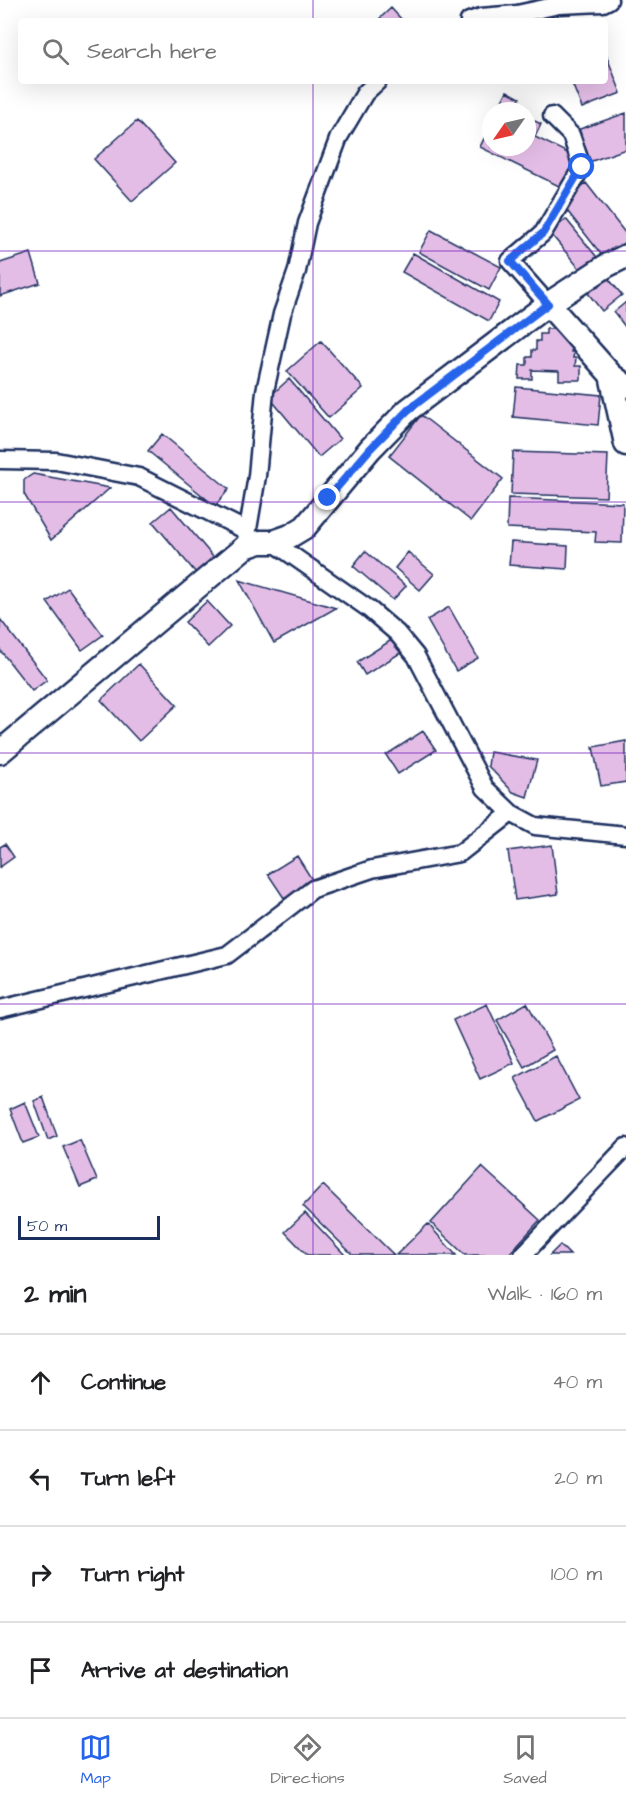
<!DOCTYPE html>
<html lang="en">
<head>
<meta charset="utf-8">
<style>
	body { margin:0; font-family:"Architects Daughter",sans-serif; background:#f2f2f2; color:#202124 }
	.compass { position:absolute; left:482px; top:102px; width:54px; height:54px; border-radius:50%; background:#fff; box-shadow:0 6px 24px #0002; rotate:236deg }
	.scale { position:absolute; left:18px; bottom:15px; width:142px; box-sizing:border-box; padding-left:6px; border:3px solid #1b2f5e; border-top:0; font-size:16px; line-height:21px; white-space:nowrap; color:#1b2f5e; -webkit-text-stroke:4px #fff; paint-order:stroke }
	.stop { position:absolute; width:18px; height:18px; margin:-14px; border:4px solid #2563eb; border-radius:50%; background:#fff }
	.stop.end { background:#2563eb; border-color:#fff; box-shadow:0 2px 6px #0008 }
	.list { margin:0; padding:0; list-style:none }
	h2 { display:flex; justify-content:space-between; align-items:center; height:78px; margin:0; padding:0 24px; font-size:26px }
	h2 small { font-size:20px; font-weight:400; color:#757577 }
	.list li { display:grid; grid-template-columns:39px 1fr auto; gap:18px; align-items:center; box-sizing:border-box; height:96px; padding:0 24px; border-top:2px solid #e0e0e0 }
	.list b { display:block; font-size:22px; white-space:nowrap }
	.list em { font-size:20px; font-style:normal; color:#757577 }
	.icon { flex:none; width:33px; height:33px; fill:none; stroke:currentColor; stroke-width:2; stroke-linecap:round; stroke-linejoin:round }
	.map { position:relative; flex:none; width:626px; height:1255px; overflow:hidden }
	.search { position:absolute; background:#fff; box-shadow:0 6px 24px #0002; left:18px; right:18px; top:18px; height:66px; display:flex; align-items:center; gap:15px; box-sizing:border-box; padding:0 21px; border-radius:6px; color:#757577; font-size:22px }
	.sheet { height:462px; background:#fff }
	nav { display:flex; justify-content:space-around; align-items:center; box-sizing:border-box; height:84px; border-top:2px solid #e0e0e0; background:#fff; font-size:16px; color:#757577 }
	nav a { display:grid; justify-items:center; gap:3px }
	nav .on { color:#2563eb }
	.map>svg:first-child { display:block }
	.building { fill:#e4bde6; stroke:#1b2f5e; stroke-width:1.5 }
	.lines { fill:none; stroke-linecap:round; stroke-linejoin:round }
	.street-casing { stroke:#1b2f5e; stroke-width:21 }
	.secondary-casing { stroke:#1b2f5e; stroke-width:27 }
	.street { stroke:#fff; stroke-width:16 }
	.secondary { stroke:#fff; stroke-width:22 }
	.route { stroke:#2563eb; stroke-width:8 }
	.grid { fill:none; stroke:#7b2cbf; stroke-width:1.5; stroke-opacity:0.55 }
</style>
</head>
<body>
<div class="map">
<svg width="626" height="1255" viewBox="0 0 626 1255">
	<rect width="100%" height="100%" fill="#fff"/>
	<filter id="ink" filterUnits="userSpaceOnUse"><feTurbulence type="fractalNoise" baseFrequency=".0167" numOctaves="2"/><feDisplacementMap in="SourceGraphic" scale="12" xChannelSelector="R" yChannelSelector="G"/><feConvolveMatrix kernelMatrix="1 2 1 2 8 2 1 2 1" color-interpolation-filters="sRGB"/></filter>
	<g filter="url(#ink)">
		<path class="building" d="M391,8L403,21H377Z
			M605,52L621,93L582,108L571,81H605Z
			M507,91L520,98L517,104L526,108L525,111H497Z
			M626,113V149L589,162L577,130Z
			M527,117L541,124L535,137L576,157L561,187L480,147L491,124V147H527Z
			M137,121L175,163L132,201L94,159Z
			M586,183L626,234V249L608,263L561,203Z
			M566,219L600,261L584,274L550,233Z
			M431,230L501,267L489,290L419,252Z
			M31,253L40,283L0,296V263Z
			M413,253L499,302L489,321L402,272Z
			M603,272L622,295L602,311L584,288Z
			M626,302V328L614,312Z
			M546,329H560L559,334H567L572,342L571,352H574L573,358H576L575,366H581V380H559V371L532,370V379H519L520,365H527V357H532V350H536V341H540V334H546Z
			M321,341L363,388L329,418L287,371Z
			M289,379L340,439L319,457L269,397Z
			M516,387L601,395L598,425L513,417Z
			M421,415L503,479L471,521L389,456Z
			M162,434L229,489L215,506L148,451Z
			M513,452L608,455L606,497L511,494Z
			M33,474L110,488L51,540L24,494V480Z
			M508,498L623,503L622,543L595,542L596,532L507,528Z
			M171,507L214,558L196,573L153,522Z
			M511,542L568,546L567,569L509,565Z
			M365,551L406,586L393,600L353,566Z
			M408,552L434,574L420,590L395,568Z
			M239,580L336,608L274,643Z
			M68,588L103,635L82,650L47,602Z
			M207,601L230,626L208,647L185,622Z
			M449,607L478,658L456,671L427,620Z
			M0,619L47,680L32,691L0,650Z
			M393,639L402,652L365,675L357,662Z
			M139,664L177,705L139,741L101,700Z
			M423,731L436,750L398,774L386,755Z
			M626,741V782L601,786L593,747Z
			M490,752L537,760L527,797L513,792L488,766Z
			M5,844L14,857L0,867V847Z
			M552,845L558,894L515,900L508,851Z
			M297,856L316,886L288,904L268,874Z
			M527,1003L553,1050L524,1067L497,1020Z
			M487,1004L514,1063L480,1079L453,1020Z
			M556,1056L579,1100L538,1121L515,1078Z
			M43,1097L57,1136L48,1140L34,1101Z
			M25,1102L39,1137L23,1143L10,1109Z
			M80,1140L97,1180L80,1187L63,1147Z
			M482,1167L540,1220L508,1255H465L431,1223Z
			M323,1185L394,1255H353L303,1206Z
			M305,1213L345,1255H307L285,1232Z
			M428,1224L456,1255H396Z
			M560,1245L570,1255H550Z"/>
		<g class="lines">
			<defs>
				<path id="street" d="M469,21L481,17L517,14L559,5L603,3L609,0
					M548,304L510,261L543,233L582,167L571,135L552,116
					M0,460L56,461L139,477L247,531
					M273,542L369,609L397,633L416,656L485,788L511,813L535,826L626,835
					M245,547L257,476L265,391L282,314L297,271L307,223L339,137L365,93L378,81
					M0,1009L227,955L313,889L372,869L460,853L511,813
					M523,1255L626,1147"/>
				<path id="secondary" d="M548,304L611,375L626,386
					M611,375L626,444
					M0,752L245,547L260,542H273L290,536L305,527L370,449L408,410L548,304L606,266L626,256"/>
			</defs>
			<use href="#street" class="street-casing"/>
			<use href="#secondary" class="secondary-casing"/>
			<use href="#street" class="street"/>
			<use href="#secondary" class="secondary"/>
		</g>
	</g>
	<g class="lines" filter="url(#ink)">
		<path class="route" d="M328,498L370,449L408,410L548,304L510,261L543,233L582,167"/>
	</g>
	<path class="grid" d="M313,0V21M313,81V1255M0,251H626M0,502H626M0,753H626M0,1004H626"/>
</svg>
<svg class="compass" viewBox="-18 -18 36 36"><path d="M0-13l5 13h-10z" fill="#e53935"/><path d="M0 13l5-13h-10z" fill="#757577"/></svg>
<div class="scale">50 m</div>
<div class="stop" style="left:582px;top:167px"></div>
<div class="stop end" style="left:328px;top:498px"></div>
<div class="search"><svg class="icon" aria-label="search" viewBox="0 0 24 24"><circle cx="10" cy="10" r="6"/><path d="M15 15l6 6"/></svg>Search here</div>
</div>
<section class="sheet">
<h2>2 min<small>Walk · 160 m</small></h2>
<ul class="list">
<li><svg class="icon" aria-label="ahead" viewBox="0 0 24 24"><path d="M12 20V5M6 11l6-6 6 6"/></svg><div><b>Continue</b></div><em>40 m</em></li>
<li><svg class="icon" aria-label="left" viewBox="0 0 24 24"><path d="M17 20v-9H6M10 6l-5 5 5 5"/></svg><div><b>Turn left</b></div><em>20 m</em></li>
<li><svg class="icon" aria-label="right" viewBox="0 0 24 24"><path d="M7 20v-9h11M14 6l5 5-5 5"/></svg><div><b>Turn right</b></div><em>100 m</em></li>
<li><svg class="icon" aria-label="arrive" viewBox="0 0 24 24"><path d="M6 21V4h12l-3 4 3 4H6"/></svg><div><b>Arrive at destination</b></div></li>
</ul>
</section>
<nav>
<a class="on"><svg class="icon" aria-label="map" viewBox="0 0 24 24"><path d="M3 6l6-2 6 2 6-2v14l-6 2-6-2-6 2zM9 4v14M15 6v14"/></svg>Map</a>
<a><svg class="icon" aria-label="directions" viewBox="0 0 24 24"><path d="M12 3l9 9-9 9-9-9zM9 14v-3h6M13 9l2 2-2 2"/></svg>Directions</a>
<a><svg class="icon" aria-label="saved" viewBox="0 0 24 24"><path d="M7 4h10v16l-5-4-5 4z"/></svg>Saved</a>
</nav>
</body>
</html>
